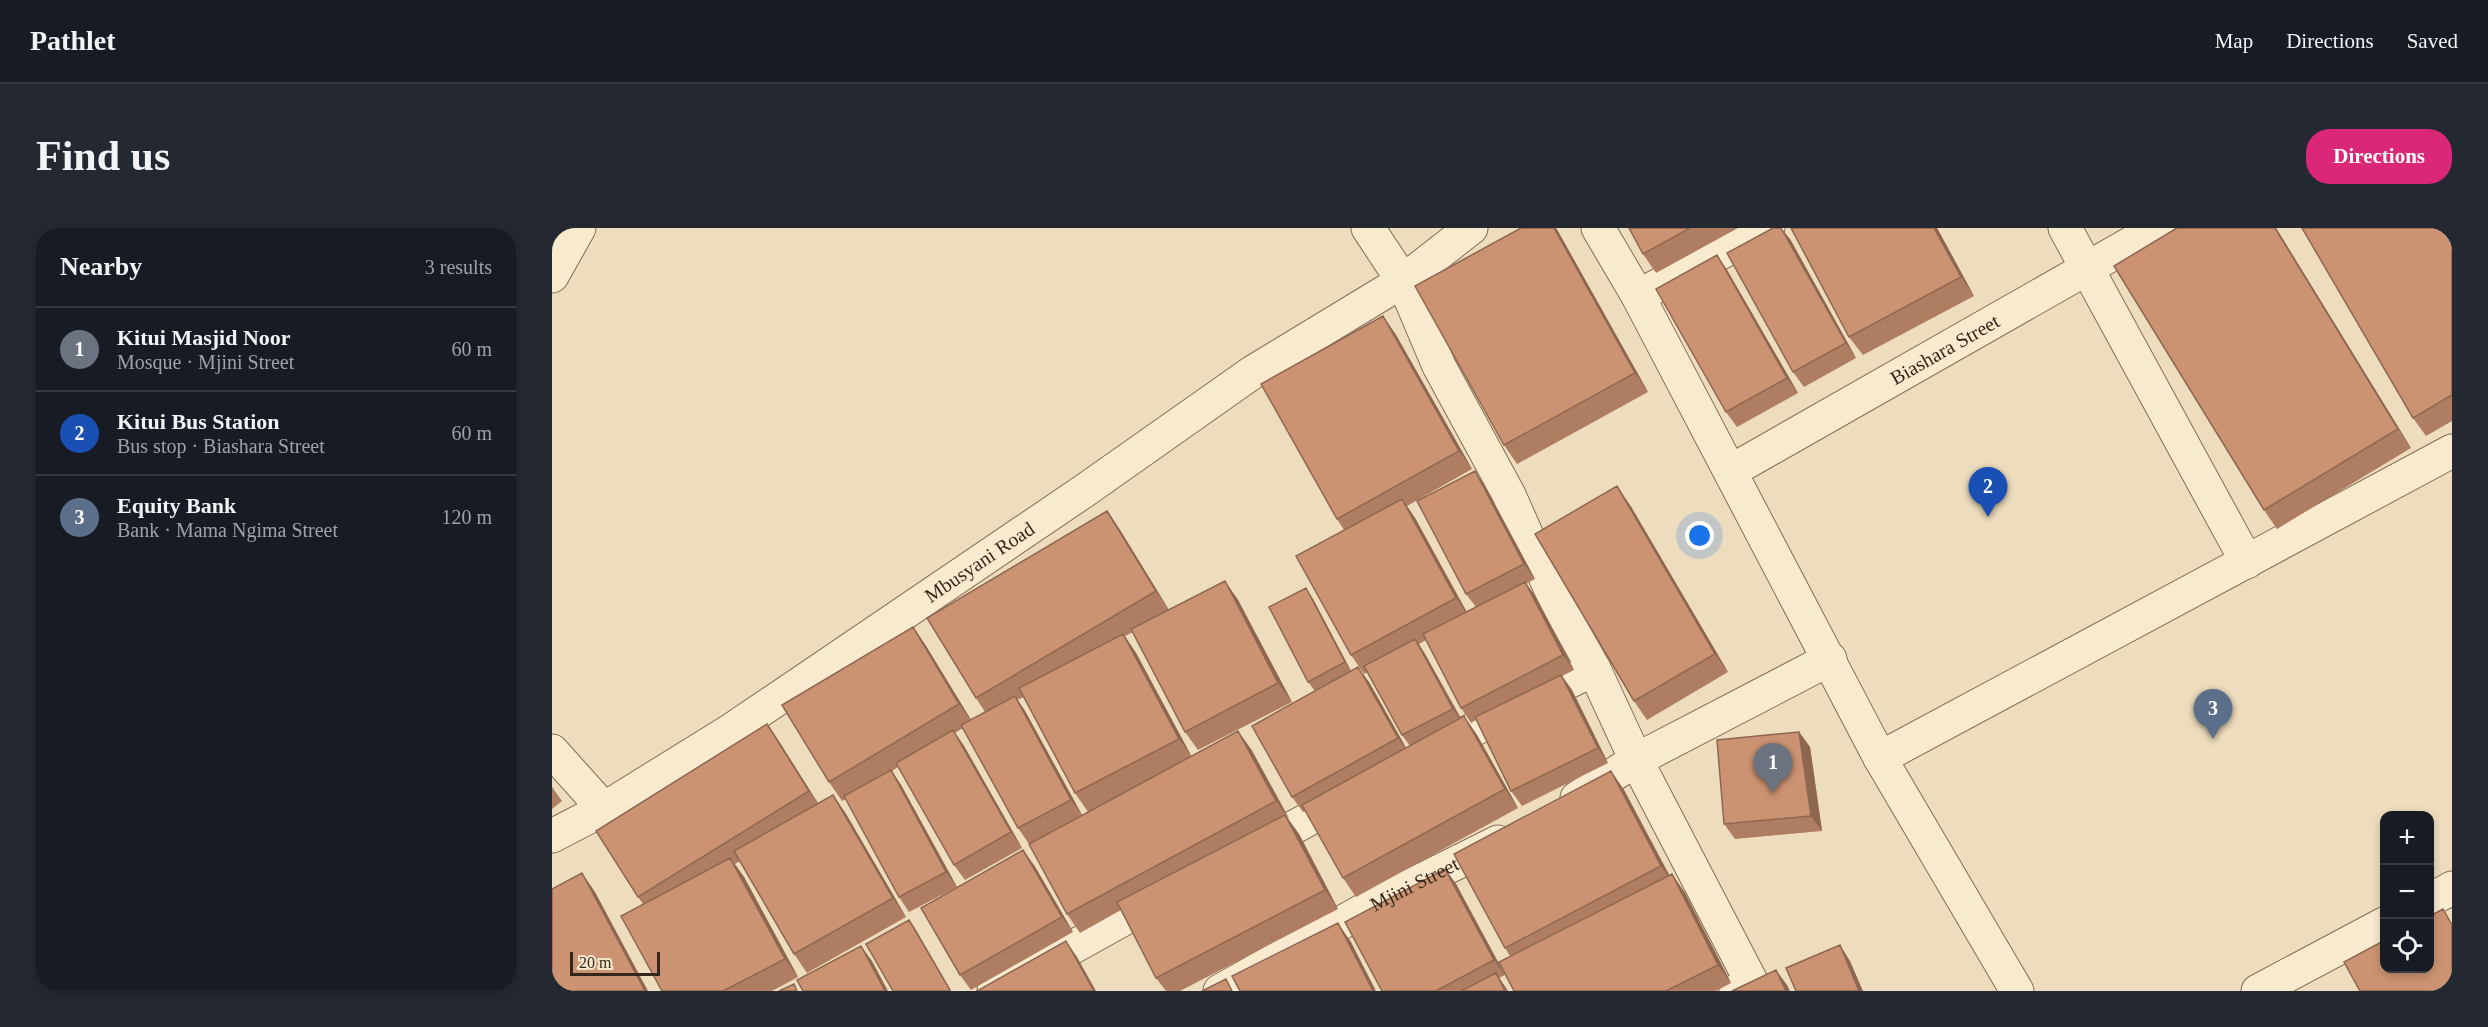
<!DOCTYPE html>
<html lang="en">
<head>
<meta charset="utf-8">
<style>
	body { margin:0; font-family:Georgia,serif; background:#242831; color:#f1f3f6 }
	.controls { position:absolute; right:18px; bottom:18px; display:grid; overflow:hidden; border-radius:12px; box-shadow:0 3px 9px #0003 }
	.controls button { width:54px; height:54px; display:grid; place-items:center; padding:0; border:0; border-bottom:2px solid #363941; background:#171b24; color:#f1f3f6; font:30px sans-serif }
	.scale { position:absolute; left:18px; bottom:15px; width:90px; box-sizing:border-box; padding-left:6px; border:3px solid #34261b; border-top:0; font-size:16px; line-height:21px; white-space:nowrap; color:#34261b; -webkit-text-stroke:4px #f5e7cc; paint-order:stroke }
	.you { position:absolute; left:1148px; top:308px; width:21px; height:21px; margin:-15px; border:4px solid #fff; border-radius:50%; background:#1a73e8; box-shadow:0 0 0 9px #1a73e833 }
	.badge { display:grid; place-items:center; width:39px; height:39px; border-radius:50%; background:#db2777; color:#fff; font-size:20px; font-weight:700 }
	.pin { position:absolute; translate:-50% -50px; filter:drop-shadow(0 2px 3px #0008) }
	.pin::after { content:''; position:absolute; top:32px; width:21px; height:18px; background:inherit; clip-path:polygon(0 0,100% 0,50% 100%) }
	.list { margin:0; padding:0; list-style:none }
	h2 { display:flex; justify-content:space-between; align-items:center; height:78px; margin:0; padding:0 24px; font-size:26px }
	h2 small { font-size:20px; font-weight:400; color:#9ea1a6 }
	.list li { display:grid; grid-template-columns:39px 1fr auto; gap:18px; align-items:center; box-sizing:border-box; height:84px; padding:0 24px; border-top:2px solid #363941 }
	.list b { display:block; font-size:22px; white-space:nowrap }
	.list p { margin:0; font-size:20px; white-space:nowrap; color:#9ea1a6 }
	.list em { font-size:20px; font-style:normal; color:#9ea1a6 }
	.icon { flex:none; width:33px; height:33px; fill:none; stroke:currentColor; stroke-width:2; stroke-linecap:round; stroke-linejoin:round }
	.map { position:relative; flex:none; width:1900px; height:763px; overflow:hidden; border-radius:24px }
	header { display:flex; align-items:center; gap:36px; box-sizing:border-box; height:84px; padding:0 30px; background:#171b24; border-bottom:2px solid #363941 }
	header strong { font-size:28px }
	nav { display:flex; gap:33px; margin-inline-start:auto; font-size:21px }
	.intro { display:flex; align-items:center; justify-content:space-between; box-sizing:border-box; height:144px; padding:0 36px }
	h1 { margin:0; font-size:42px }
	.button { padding:15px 27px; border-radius:24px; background:#db2777; color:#fff; font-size:21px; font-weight:700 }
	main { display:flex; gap:36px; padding:0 36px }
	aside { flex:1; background:#171b24; border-radius:24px; box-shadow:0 3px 9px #0003 }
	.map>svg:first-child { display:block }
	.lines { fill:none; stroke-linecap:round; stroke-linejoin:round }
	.minor-casing { stroke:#846c56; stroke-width:35 }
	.minor { stroke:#f8eacf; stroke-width:33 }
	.wall { fill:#af7e62; fill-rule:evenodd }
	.shaded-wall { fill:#8e6750 }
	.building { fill:#cb9372; stroke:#8e6750; stroke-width:1.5 }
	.labels { text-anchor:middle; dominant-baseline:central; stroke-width:4.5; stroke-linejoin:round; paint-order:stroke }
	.street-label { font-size:20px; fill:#34261b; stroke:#f5e7cc }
</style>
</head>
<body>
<header>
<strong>Pathlet</strong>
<nav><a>Map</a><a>Directions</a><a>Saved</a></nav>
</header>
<div class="intro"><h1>Find us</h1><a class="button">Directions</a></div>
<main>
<aside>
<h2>Nearby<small>3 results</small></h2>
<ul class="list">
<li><span class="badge" style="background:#6b7280">1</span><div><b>Kitui Masjid Noor</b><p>Mosque · Mjini Street</p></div><em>60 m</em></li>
<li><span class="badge" style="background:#1a4fb4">2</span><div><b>Kitui Bus Station</b><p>Bus stop · Biashara Street</p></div><em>60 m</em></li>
<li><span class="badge" style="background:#5c6f8a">3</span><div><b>Equity Bank</b><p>Bank · Mama Ngima Street</p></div><em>120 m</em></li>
</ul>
</aside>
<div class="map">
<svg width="1900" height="763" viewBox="0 0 1900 763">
	<rect width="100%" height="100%" fill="#eddcbd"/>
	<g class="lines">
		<defs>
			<g id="minor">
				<path d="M816,0L851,53L887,138L957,267L1003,371L1042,441L1084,532L1200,755L1184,763"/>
				<path d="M1046,0L1086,68L1328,530L1465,763"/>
				<path d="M1513,0L1695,334"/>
				<path d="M0,48L27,0"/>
				<path d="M1086,68L1216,0"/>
				<path id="s1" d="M1179,243L1606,0"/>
				<path d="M883,521L1042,441"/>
				<path d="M0,523L52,581"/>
				<path d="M1328,530L1900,223"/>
				<path d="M1025,570L1084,532L1278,431"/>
				<path id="s2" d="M0,608L52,581L181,501L532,263L701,144L851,53L919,0"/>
				<path d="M702,621L799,568"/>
				<path d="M1878,672L1900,660"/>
				<path d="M442,763L611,669"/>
				<path id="s3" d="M668,763L830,672L946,614"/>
				<path d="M1706,763L1832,696"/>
			</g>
		</defs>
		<use href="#minor" class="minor-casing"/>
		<use href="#minor" class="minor"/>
	</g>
	<path class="wall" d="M969,0H1004L1096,164L965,236L952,217Z
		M1077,0H1186L1104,45L1091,26Z
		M1385,0L1422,68L1311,127L1297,109Z
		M1625,0H1724L1859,220L1725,301L1712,282Z
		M1900,0V193L1874,208L1861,190Z
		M1238,11L1304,130L1252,159L1241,144Z
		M1165,27L1175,42L1246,165L1185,199L1174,184Z
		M831,88L844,107L920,241L855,278L863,290L915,384L924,379L914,366L933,258L983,351L974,356L984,369L1022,442L1010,448L1020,462L1056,535L970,578L959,563L924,492L919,495L909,480L874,412L867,416L873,426L909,490L912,488L925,507L966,580L804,669L791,650L754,583L751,584L740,569L763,463L756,454L761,371L799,443L817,454L854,520L858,518L850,507L816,444L812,446L799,427L792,302L785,291Z
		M1078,277L1176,444L1095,492L1082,473Z
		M555,283L568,302L617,382L673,353L686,372L740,474L646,522L633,504L581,404L573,408L584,425L639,528L699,521L737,592L747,606L786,681L628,763H614L604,750L569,682L528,705L515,686L477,616L466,600L411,500L403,505L412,518L470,620L413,652L402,637L346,539L340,543L349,557L405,659L357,684L347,669L294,571L290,573L277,554L361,399L374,418L419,492L433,484L424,470ZM472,469L523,565L536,584L530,587L473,483L465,472Z
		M215,496L228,515L266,575L281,567L294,586L354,689L255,745L242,726L188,633L183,636L192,649L246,749L220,763H110L91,676L86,669Z
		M1247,504L1258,519L1270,603L1183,611L1172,596Z
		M1059,543L1072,562L1117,647L1120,646L1133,665L1179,755L1164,763H962L958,728L953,720Z
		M0,559L10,573L0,581Z
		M482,637L521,704L419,762L408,747Z
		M893,641L904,656L953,747L947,750L956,763H830Z"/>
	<path class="shaded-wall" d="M1002,0H1004L1007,5L1096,164L1083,145Z
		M1229,0L1238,11L1304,130L1294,115Z
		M1382,0H1385L1422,68L1409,49Z
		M1723,0H1724L1859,220L1846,201Z
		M1165,27L1175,42L1246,165L1235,150Z
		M831,88L844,107L920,241L907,223Z
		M923,243L933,258L983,351L972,336Z
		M1065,258L1078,277L1176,444L1163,426Z
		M850,271L863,290L917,389L904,370Z
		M555,283L568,302L617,382L604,363Z
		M673,353L686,372L740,474L726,455Z
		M973,354L984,369L1022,442L1011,427Z
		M754,360L761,371L800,445L793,434Z
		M361,399L374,418L421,495L407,476Z
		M571,406L584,425L640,529L627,511Z
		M863,411L873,426L911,496L901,481Z
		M806,439L817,454L857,525L846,510Z
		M1009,447L1020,462L1056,535L1046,520Z
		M463,468L473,483L530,587L519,572Z
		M912,488L925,507L966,580L953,561Z
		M215,496L228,515L270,582L257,563Z
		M401,502L412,518L470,620L459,604Z
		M686,503L699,521L738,592L724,573Z
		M1247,504L1258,519L1270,603L1259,588Z
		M339,542L349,557L405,659L394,644Z
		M1059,543L1072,562L1122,656L1109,638Z
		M281,567L294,586L354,689L341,670Z
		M733,587L747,606L786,681L773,662Z
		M471,622L482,637L521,704L510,689Z
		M178,630L192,649L246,749L233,731Z
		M893,641L904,656L953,747L942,732Z
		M30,645L43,664L96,763H93Z
		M1120,646L1133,665L1179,755L1166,737Z
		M357,692L364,702L399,763L398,762Z
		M786,695L799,714L824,763H821Z
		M514,713L525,729L544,763H542Z
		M1288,717L1298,733L1311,763H1307Z
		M309,718L320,733L336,763H333Z
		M1224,742L1235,757L1238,763H1234Z
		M944,745L956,763H953Z"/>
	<path class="building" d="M969,0H1002L1083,145L952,217L863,58Z
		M1077,0H1138L1091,26Z
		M1221,0H1229L1294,115L1241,144L1175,25Z
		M1239,0H1382L1409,49L1297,109Z
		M1625,0H1723L1846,201L1712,282L1562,38Z
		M1750,0H1900V167L1861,190Z
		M1165,27L1235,150L1174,184L1104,61Z
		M831,88L907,223L785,291L709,156Z
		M923,243L972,336L914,366L865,273Z
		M1065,258L1163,426L1082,473L983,306Z
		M850,271L904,370L799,427L744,328Z
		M555,283L604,363L424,470L375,390Z
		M673,353L726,455L633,504L579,401Z
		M973,354L1011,427L909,480L871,406Z
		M754,360L793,434L756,454L717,379Z
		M361,399L407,476L277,554L230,477Z
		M571,406L627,511L523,565L467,460Z
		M863,411L901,481L850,507L812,438Z
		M806,439L846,510L740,569L700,498Z
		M1009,447L1046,520L959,563L923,489Z
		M463,468L519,572L466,600L409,497Z
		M912,488L953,561L791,650L750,577Z
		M215,496L257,563L86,669L44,603Z
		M401,502L459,604L402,637L344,535Z
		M686,503L724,573L515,686L477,616Z
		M1247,504L1259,588L1172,596L1165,512Z
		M339,542L394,644L347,669L292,568Z
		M1059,543L1109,638L953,720L902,626Z
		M281,567L341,670L242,726L182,623Z
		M733,587L773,662L604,750L565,674Z
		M471,622L510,689L408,747L369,680Z
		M178,630L233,731L171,763H110L69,688Z
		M893,641L942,732L884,763H830L793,694Z
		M30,645L93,763H0V661Z
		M1120,646L1166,737L1114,763H962L947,734Z
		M1891,681L1900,697V763H1808L1792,734L1833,712V741H1878V688Z
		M357,692L398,762L396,763H341L314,716Z
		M786,695L821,763H688L680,748Z
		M514,713L542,763H425Z
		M1288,717L1307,763H1244L1234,740Z
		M309,718L333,763H251L245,752Z
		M1224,742L1234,763H1180Z
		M944,745L953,763H909Z
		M674,751L680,763H650Z
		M242,756L245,763H227Z"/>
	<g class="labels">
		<g class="street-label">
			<text stroke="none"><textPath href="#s1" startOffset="246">Biashara Street</textPath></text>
			<text stroke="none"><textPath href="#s2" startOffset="508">Mbusyani Road</textPath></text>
			<text stroke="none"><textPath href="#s3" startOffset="222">Mjini Street</textPath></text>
		</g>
	</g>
</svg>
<div class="controls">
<button>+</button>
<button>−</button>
<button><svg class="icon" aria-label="locate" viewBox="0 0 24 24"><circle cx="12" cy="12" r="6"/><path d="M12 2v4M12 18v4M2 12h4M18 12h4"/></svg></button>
</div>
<div class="scale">20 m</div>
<div class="you"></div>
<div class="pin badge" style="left:1221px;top:565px;background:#6b7280">1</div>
<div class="pin badge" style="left:1436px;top:289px;background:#1a4fb4">2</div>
<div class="pin badge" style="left:1661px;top:511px;background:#5c6f8a">3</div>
</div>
</main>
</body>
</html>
